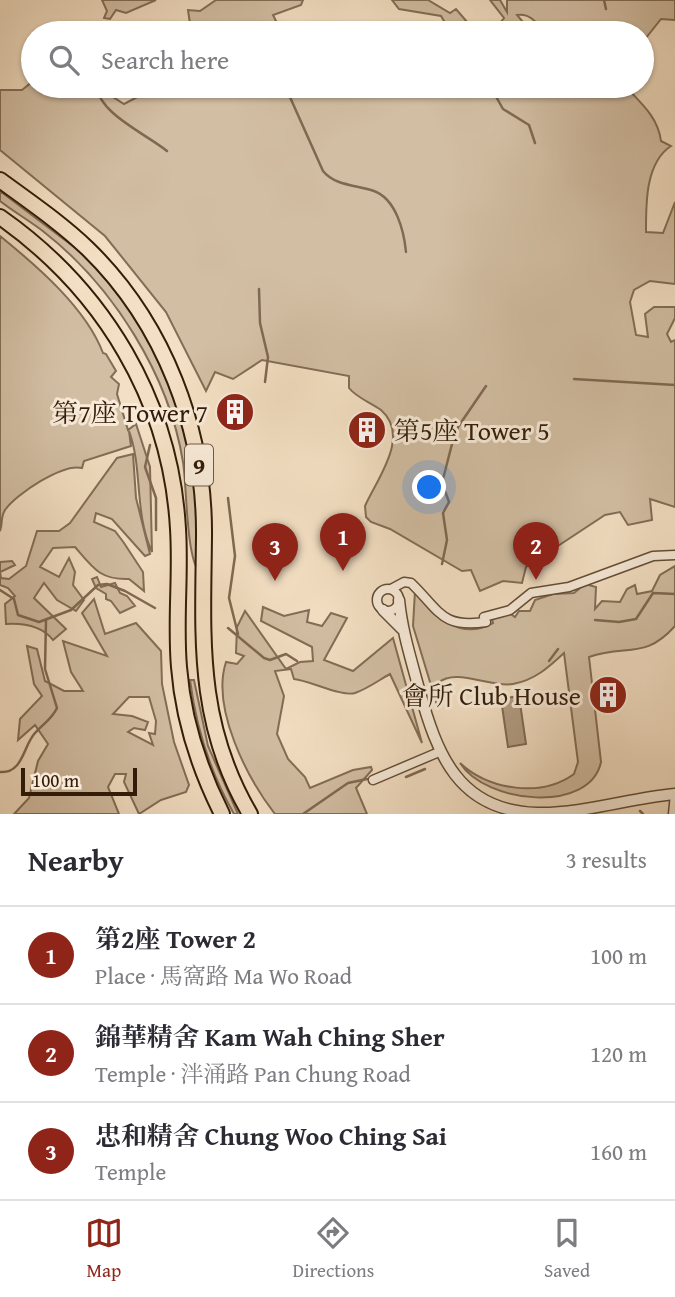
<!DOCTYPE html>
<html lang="en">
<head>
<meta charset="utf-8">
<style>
	body { margin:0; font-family:"Gentium Book Plus","Noto Serif TC",serif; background:#f2f2f3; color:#2b2b33 }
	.scale { position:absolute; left:21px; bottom:18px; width:116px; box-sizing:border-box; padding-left:7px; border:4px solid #331c08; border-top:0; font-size:19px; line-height:24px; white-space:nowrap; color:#331c08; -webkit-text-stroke:5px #f7ead8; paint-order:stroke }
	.you { position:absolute; left:430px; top:488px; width:24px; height:24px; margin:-18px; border:5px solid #fff; border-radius:50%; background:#1a73e8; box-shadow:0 0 0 10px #1a73e833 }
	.badge { display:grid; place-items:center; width:46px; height:46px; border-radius:50%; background:#8f2418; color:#fff; font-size:23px; font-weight:700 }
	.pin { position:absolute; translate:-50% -58px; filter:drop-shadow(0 2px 4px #0008) }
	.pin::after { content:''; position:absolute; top:37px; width:24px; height:21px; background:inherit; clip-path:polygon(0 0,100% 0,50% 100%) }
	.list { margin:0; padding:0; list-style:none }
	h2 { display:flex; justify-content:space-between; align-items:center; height:91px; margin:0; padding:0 28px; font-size:30px }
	h2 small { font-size:23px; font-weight:400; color:#7c7c81 }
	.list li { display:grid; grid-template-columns:46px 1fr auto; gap:21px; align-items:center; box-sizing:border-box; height:98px; padding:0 28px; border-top:2px solid #e1e1e2 }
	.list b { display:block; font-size:26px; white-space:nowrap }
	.list p { margin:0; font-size:23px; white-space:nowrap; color:#7c7c81 }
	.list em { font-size:23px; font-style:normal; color:#7c7c81 }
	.icon { flex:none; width:38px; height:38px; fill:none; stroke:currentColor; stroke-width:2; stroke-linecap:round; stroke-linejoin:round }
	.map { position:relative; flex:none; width:675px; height:814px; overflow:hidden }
	.search { position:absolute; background:#fff; box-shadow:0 2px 5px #0004; left:21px; right:21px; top:21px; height:77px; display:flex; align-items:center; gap:18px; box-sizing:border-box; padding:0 24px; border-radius:38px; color:#7c7c81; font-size:26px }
	.sheet { height:385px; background:#fff }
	nav { display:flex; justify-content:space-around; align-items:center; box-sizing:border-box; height:98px; border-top:2px solid #e1e1e2; background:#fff; font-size:19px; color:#7c7c81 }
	nav a { display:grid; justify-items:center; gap:4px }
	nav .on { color:#8f2418 }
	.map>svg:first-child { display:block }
	.green { fill:#d2bea3; stroke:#826d56; stroke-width:2; fill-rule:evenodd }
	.water { fill:#b29d83; stroke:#7f6952; stroke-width:2 }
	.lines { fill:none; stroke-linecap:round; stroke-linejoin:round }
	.stream { stroke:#7f6952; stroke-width:2.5 }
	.minor-casing { stroke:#634d37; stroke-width:11 }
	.tertiary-casing { stroke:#634d37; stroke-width:13 }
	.motorway-casing { stroke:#331c08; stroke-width:18 }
	.minor { stroke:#f7ead8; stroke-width:8 }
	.tertiary { stroke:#f7ead8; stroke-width:10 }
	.motorway { stroke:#f3dfc3; stroke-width:14 }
	.labels { text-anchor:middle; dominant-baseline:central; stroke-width:6; stroke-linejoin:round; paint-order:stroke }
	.shield { fill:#f7ead8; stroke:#6e5a46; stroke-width:2 }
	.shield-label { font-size:24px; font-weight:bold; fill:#331c08 }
	.poi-label { font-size:26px; fill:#331c08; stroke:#f7ead8; text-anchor:end }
</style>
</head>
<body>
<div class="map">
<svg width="675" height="814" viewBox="0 0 675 814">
	<rect width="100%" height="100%" fill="#f3dfc3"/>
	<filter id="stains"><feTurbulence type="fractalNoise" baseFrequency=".00286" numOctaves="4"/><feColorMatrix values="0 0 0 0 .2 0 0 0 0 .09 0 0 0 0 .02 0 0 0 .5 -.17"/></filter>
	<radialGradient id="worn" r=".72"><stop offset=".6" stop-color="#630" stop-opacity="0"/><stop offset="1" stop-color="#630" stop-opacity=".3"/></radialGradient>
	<path class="green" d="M102,0H156L126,13L116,10L110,19L104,18L107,11Z
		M216,0H303L301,5L273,15L281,31L289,33H217L209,27L190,24L188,10L200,11Z
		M392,0H428L450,13L456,9L474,30L487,33H402L423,29L450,31L441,16L399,9Z
		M490,0H500L507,12V0H675V20L661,19L642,43V33H543C538,23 530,13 517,15L523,22L519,25L508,24L512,33H492L504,18Z
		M33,81V86H96L124,104L143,94L165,91L163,86H625C641,103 658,117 661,141L671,146C645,163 646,205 646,232L663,233L675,202V284L650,281L634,290L630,302L636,335L648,337L645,314L654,307H675V318L667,334L671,342L675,340V507L650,499L652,520L628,525L620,512L605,515L526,567L522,583L503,581L480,591L471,570L462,571L390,529L371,522L366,517L365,506C377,479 411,436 381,410C370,402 357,398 349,388V376L262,360L233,379L215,372L206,391L166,312L105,236L0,150V90H22Z
		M0,191L90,259L146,331L181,410L196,479L199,572C186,555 187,488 183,462C169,375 113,286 44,232C30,221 14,212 0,201Z
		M0,236C37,266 86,308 103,353L106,354L116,371L111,377L119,384L117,394L128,430L136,424L150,467L152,552C134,513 143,469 129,431L131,446L84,461L82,468C63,463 16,494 5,510C0,518 3,524 0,531Z
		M133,454L136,498L150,554L145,556L112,519L96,513L94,522L115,531L124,543L143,572L144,591L129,579C100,580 93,568 75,547L53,548L40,567L59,577L69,558L75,572L73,585L84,600L76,611L57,600L44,583L34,598L66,629L53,640C42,626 24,623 6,624L5,604L15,596L8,588L0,585V562L12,561L15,565L0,572L1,578L9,579L26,566L37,531H59L70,523L117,458Z
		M675,566V626C645,660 627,644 589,657L601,762C590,814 486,804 460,763C489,790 541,798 574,774L578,762L564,653C549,667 535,680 513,684C490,688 456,667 438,683L437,705L413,626L415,591C436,615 458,642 493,623L492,619L509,613L515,617L519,611H530L535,600L553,594L574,593L585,584L596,587L595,609L602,601L620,602L627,589L635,585L637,594L652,591L660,575Z
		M97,577L101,587L115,583L120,593L127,596L135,606L120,613L111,601L106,599V594L96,588L92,579Z
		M94,599L105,634L136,623L161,651L162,684L174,742L189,785L186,792L161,800L139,814L124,782L126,774H115L108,787L119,814H14L29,798L38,761L48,744L35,725L18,740L20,719L42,696L34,684L27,646L37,649L45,681L64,691H83L71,672L63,641L107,656L82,613ZM129,697H149L156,721L155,734L149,733L153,745L128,732L134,728L145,730L148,722L132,716L113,714Z
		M263,607L284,616L309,610L307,622L322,626L331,613L347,618L324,660L353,671L393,638L422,743L390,674C379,680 367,689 355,693C342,697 311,681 294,679L291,669L275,671L284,696L277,734L288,759L305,777L310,788L353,770L371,767L372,770L356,788L367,814H275C247,778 211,708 226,662L237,664L244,656L236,653L237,627L245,611L286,669L300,662L313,661L312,647L261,621Z
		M190,680H194L208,746L238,814H234C210,772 196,727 190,680Z"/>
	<path class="water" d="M519,696L526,744L508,747L501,699Z"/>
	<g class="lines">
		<path class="stream" d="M604,0L606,9
			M463,23L468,33
			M97,86C98,113 146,134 167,151
			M285,86L323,171C335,186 357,185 374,191C396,199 404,231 406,252
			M490,86L503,109L529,125L535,143
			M259,289L260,323L268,357L265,382
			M574,379L675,385
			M150,445L145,467L156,498V530
			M228,498L235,556L229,598L238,634
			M442,564L447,540L443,513L449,502L442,483L452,444L458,427L486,386
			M0,590L14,599L18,615L39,622L71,610L98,585L107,584L125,591L155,608
			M595,620L619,622L636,619L653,593L675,594
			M228,628L264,658L270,660L286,654L297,661
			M549,661L558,649
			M0,772C23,774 23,746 35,733C43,724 52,719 57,708L45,669L46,620
			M406,777L425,769
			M640,811L643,814
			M303,814L348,783L367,779"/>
		<defs>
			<path id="minor" d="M391,589L404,582L411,583C441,612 441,628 486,622L484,617L510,610L531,593L569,587L653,556L675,555
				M377 600a11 11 0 1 1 22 0a11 11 0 1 1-22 0Z
				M373,780L439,752
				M673,814L675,794"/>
			<path id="tertiary" d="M399,600C402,631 411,659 419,689C437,754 458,811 537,813C583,814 630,798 675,794
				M383,610L402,629"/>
			<path id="motorway" d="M0,180C30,202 61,223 88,249C164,323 205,430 204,536C203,638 196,722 250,814
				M0,217C104,290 171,401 178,529C181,575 175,621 179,667C183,719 199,768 222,814"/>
		</defs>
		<use href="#minor" class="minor-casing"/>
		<use href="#tertiary" class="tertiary-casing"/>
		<use href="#motorway" class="motorway-casing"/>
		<use href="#minor" class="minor"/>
		<use href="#tertiary" class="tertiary"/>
		<use href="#motorway" class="motorway"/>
	</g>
	<defs>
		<symbol id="building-disc" viewBox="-11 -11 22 22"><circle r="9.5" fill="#8f2418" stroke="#f7ead8"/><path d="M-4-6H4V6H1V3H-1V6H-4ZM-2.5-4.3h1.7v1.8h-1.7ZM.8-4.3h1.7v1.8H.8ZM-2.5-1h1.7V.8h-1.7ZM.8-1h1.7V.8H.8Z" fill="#fff"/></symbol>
	</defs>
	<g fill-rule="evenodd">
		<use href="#building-disc" x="213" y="390" width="44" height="44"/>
		<use href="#building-disc" x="345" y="408" width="44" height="44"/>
		<use href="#building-disc" x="586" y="673" width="44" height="44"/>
	</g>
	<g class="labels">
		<rect class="shield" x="185" y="444.5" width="28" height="41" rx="5"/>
		<g class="shield-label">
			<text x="199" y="465">9</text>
		</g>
		<g class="poi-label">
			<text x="208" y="412">第7座 Tower 7</text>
			<text x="394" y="430" text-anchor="start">第5座 Tower 5</text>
			<text x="581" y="695">會所 Club House</text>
		</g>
	</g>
	<rect width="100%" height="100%" filter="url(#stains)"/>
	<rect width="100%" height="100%" fill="url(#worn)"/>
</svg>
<div class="scale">100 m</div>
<div class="you"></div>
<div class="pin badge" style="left:343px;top:571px">1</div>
<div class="pin badge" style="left:536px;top:580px">2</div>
<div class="pin badge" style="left:275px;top:581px">3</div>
<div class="search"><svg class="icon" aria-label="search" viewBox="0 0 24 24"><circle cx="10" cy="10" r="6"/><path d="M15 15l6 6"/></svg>Search here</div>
</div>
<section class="sheet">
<h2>Nearby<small>3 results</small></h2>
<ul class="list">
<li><span class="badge">1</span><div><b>第2座 Tower 2</b><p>Place · 馬窩路 Ma Wo Road</p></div><em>100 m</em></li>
<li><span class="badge">2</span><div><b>錦華精舍 Kam Wah Ching Sher</b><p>Temple · 泮涌路 Pan Chung Road</p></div><em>120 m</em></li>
<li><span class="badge">3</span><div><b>忠和精舍 Chung Woo Ching Sai</b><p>Temple</p></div><em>160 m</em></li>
</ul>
</section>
<nav>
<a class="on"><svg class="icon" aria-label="map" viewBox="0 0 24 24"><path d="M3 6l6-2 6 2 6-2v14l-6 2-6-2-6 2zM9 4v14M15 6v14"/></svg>Map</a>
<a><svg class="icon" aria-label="directions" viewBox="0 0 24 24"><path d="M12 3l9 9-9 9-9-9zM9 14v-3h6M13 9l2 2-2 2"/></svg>Directions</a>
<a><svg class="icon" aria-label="saved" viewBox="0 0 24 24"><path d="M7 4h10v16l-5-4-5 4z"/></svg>Saved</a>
</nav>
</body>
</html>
